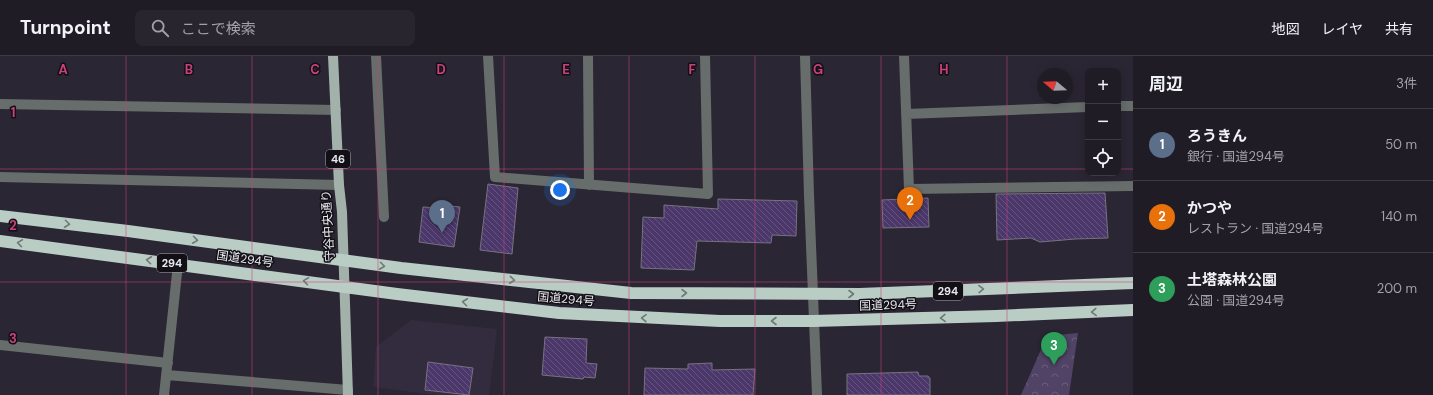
<!DOCTYPE html>
<html lang="ja">
<head>
<meta charset="utf-8">
<style>
	body { margin:0; font-family:"DM Sans","Noto Sans JP",sans-serif; background:#28252e; color:#f1f3f6 }
	.controls { position:absolute; right:12px; top:12px; display:grid; overflow:hidden; border-radius:8px; box-shadow:0 2px 10px #0003 }
	.controls button { width:36px; height:36px; display:grid; place-items:center; padding:0; border:0; border-bottom:1px solid #3d3a43; background:#201c26; color:#f1f3f6; font:20px sans-serif }
	.compass { position:absolute; left:1037px; top:12px; width:36px; height:36px; border-radius:50%; background:#201c26; box-shadow:0 2px 10px #0003; rotate:289deg }
	.you { position:absolute; left:560px; top:134px; width:14px; height:14px; margin:-10px; border:3px solid #fff; border-radius:50%; background:#1a73e8; box-shadow:0 0 0 6px #1a73e833 }
	.badge { display:grid; place-items:center; width:26px; height:26px; border-radius:50%; background:#35d4a7; color:#fff; font-size:13px; font-weight:700 }
	.pin { position:absolute; translate:-50% -33px; filter:drop-shadow(0 1px 2px #0008) }
	.pin::after { content:''; position:absolute; top:21px; width:14px; height:12px; background:inherit; clip-path:polygon(0 0,100% 0,50% 100%) }
	.list { margin:0; padding:0; list-style:none }
	h2 { display:flex; justify-content:space-between; align-items:center; height:52px; margin:0; padding:0 16px; font-size:17px }
	h2 small { font-size:13px; font-weight:400; color:#a2a1a7 }
	.list li { display:grid; grid-template-columns:26px 1fr auto; gap:12px; align-items:center; box-sizing:border-box; height:72px; padding:0 16px; border-top:1px solid #3d3a43 }
	.list b { display:block; font-size:15px; white-space:nowrap }
	.list p { margin:0; font-size:13px; white-space:nowrap; color:#a2a1a7 }
	.list em { font-size:13px; font-style:normal; color:#a2a1a7 }
	.icon { flex:none; width:22px; height:22px; fill:none; stroke:currentColor; stroke-width:2; stroke-linecap:round; stroke-linejoin:round }
	.map { position:relative; flex:none; width:1133px; height:339px; overflow:hidden }
	header { display:flex; align-items:center; gap:24px; box-sizing:border-box; height:56px; padding:0 20px; background:#201c26; border-bottom:1px solid #3d3a43 }
	header strong { font-size:19px }
	nav { display:flex; gap:22px; margin-inline-start:auto; font-size:14px }
	.search { width:280px; height:36px; background:#28252e; display:flex; align-items:center; gap:10px; box-sizing:border-box; padding:0 14px; border-radius:8px; color:#a2a1a7; font-size:15px }
	main { display:flex }
	aside { flex:1; background:#201c26 }
	.map>svg:first-child { display:block }
	.built { fill:#332c3f }
	.park { fill:url(#park-crowns) }
	.building { fill:url(#building-back-hatch); stroke:#777281 }
	.lines { fill:none; stroke-linecap:round; stroke-linejoin:round }
	.street { stroke:#666d6a; stroke-width:10 }
	.primary { stroke:#a2b2ab; stroke-width:10 }
	.highway { stroke:#bacdc5; stroke-width:12 }
	.oneway { stroke:#6e7876 }
	.grid { fill:none; stroke:#ca4179; stroke-width:1; stroke-opacity:0.55 }
	.labels { text-anchor:middle; dominant-baseline:central; stroke-width:3; stroke-linejoin:round; paint-order:stroke }
	.shield { fill:#121016; stroke:#a8a6ae; stroke-width:1 }
	.shield-label { font-size:11px; font-weight:bold; fill:#e9e7ef }
	.street-label { font-size:12px; fill:#e9e7ef; stroke:#121016 }
	.grid-label { font-size:13px; text-anchor:middle; font-weight:bold; fill:#ca4179; stroke:#121016; stroke-width:3; stroke-linejoin:round; paint-order:stroke }
</style>
</head>
<body>
<header>
<strong>Turnpoint</strong>
<div class="search"><svg class="icon" aria-label="search" viewBox="0 0 24 24"><circle cx="10" cy="10" r="6"/><path d="M15 15l6 6"/></svg>ここで検索</div>
<nav><a>地図</a><a>レイヤ</a><a>共有</a></nav>
</header>
<main>
<div class="map">
<svg width="1133" height="339" viewBox="0 0 1133 339">
	<defs>
		<pattern id="park-crowns" width="20" height="18" patternUnits="userSpaceOnUse"><rect width="20" height="18" fill="#504365"/><path d="M2 6a3 3 0 1 1 6 0M12 15a3 3 0 1 1 6 0" fill="none" stroke="#695e7b"/></pattern>
		<pattern id="building-back-hatch" width="6" height="6" patternUnits="userSpaceOnUse"><rect width="6" height="6" fill="#4b376a"/><path d="M-1 5l2 2M0 0l6 6M5-1l2 2" fill="none" stroke="#655480"/></pattern>
	</defs>
	<rect width="100%" height="100%" fill="#2b2633"/>
	<path class="built" d="M411,264L497,273L489,339H435L373,331L376,291Z"/>
	<path class="park" d="M1078,277L1069,339H1021L1047,280Z"/>
	<path class="building" d="M488,128L518,132L512,198L480,194Z
		M1105,137L1108,182L1075,183L1040,186L1031,182L997,184L996,138Z
		M928,142L929,171L883,172L882,144Z
		M718,143L797,145L796,180L772,179L771,187L697,185L694,214L641,212L643,161L664,162V149L718,153Z
		M440,149L460,151L454,191L419,186L423,151L440,152Z
		M545,281L587,283L586,307L597,308L595,322L584,321L583,323L542,319Z
		M428,306L473,312L469,339L425,334Z
		M712,307V314L755,313L753,339H644L645,312L688,313V308Z
		M918,316L919,320H928L930,322V339H847V318Z"/>
	<g class="lines">
		<path class="street" d="M376,0L384,161
			M488,0L495,121L708,138L705,0
			M588,0L589,129
			M805,0L809,139L817,339
			M904,0L909,133L1133,130
			M0,48L336,54
			M1118,50H1133
			M906,58L1088,51
			M0,121L339,129
			M0,289L168,307
			M167,319L348,334
			M164,339L178,208"/>
		<path class="primary" d="M333,0L339,129L342,156L348,339"/>
		<path class="highway" d="M0,160L128,175L401,212L631,237L860,238L1133,227
			M0,185L397,238L559,257L720,265H813L996,260L1133,254"/>
	</g>
	<defs><path id="oneway-chevron" d="M-2-3.5L2.5 0L-2 3.5" fill="none" stroke-width="1.6" stroke-linecap="round" stroke-linejoin="round"/></defs>
	<g class="oneway">
		<use href="#oneway-chevron" transform="translate(67 168) rotate(7)"/>
		<use href="#oneway-chevron" transform="translate(195 184) rotate(8)"/>
		<use href="#oneway-chevron" transform="translate(20 187) rotate(-172)"/>
		<use href="#oneway-chevron" transform="translate(149 204) rotate(-173)"/>
		<use href="#oneway-chevron" transform="translate(382 210) rotate(7)"/>
		<use href="#oneway-chevron" transform="translate(512 224) rotate(6)"/>
		<use href="#oneway-chevron" transform="translate(306 225) rotate(-172)"/>
		<use href="#oneway-chevron" transform="translate(981 233) rotate(-2)"/>
		<use href="#oneway-chevron" transform="translate(684 237)"/>
		<use href="#oneway-chevron" transform="translate(851 238)"/>
		<use href="#oneway-chevron" transform="translate(465 246) rotate(-173)"/>
		<use href="#oneway-chevron" transform="translate(1094 256) rotate(178)"/>
		<use href="#oneway-chevron" transform="translate(644 262) rotate(-178)"/>
		<use href="#oneway-chevron" transform="translate(943 262) rotate(178)"/>
		<use href="#oneway-chevron" transform="translate(774 265) rotate(180)"/>
	</g>
	<path class="grid" d="M126,0V339M252,0V339M378,0V339M504,0V339M629,0V339M755,0V339M881,0V339M1007,0V339M0,113H1088M1118,113H1133M0,226H1133"/>
	<g class="labels">
		<g class="shield">
			<rect x="326" y="94" width="24" height="18" rx="3"/>
			<rect x="157" y="198" width="30" height="18" rx="3"/>
			<rect x="933" y="226" width="30" height="18" rx="3"/>
		</g>
		<g class="shield-label">
			<text x="338" y="103">46</text>
			<text x="172" y="207">294</text>
			<text x="948" y="235">294</text>
		</g>
		<g class="street-label">
			<text transform="translate(328 170) rotate(-93)">守谷中央通り</text>
			<text transform="translate(245 203) rotate(8)">国道294号</text>
			<text transform="translate(566 243) rotate(5)">国道294号</text>
			<text transform="translate(888 249) rotate(-2)">国道294号</text>
		</g>
	</g>
	<g class="grid-label">
		<text x="63" y="18">A</text>
		<text x="189" y="18">B</text>
		<text x="315" y="18">C</text>
		<text x="441" y="18">D</text>
		<text x="566" y="18">E</text>
		<text x="692" y="18">F</text>
		<text x="818" y="18">G</text>
		<text x="944" y="18">H</text>
		<text x="13" y="61">1</text>
		<text x="13" y="174">2</text>
		<text x="13" y="287">3</text>
	</g>
</svg>
<div class="controls">
<button>+</button>
<button>−</button>
<button><svg class="icon" aria-label="locate" viewBox="0 0 24 24"><circle cx="12" cy="12" r="6"/><path d="M12 2v4M12 18v4M2 12h4M18 12h4"/></svg></button>
</div>
<svg class="compass" viewBox="-18 -18 36 36"><path d="M0-13l5 13h-10z" fill="#e53935"/><path d="M0 13l5-13h-10z" fill="#a2a1a7"/></svg>
<div class="you"></div>
<div class="pin badge" style="left:442px;top:177px;background:#5c6f8a">1</div>
<div class="pin badge" style="left:910px;top:164px;background:#e8710a">2</div>
<div class="pin badge" style="left:1054px;top:309px;background:#2e9e5b">3</div>
</div>
<aside>
<h2>周辺<small>3件</small></h2>
<ul class="list">
<li><span class="badge" style="background:#5c6f8a">1</span><div><b>ろうきん</b><p>銀行 · 国道294号</p></div><em>50 m</em></li>
<li><span class="badge" style="background:#e8710a">2</span><div><b>かつや</b><p>レストラン · 国道294号</p></div><em>140 m</em></li>
<li><span class="badge" style="background:#2e9e5b">3</span><div><b>土塔森林公園</b><p>公園 · 国道294号</p></div><em>200 m</em></li>
</ul>
</aside>
</main>
</body>
</html>
